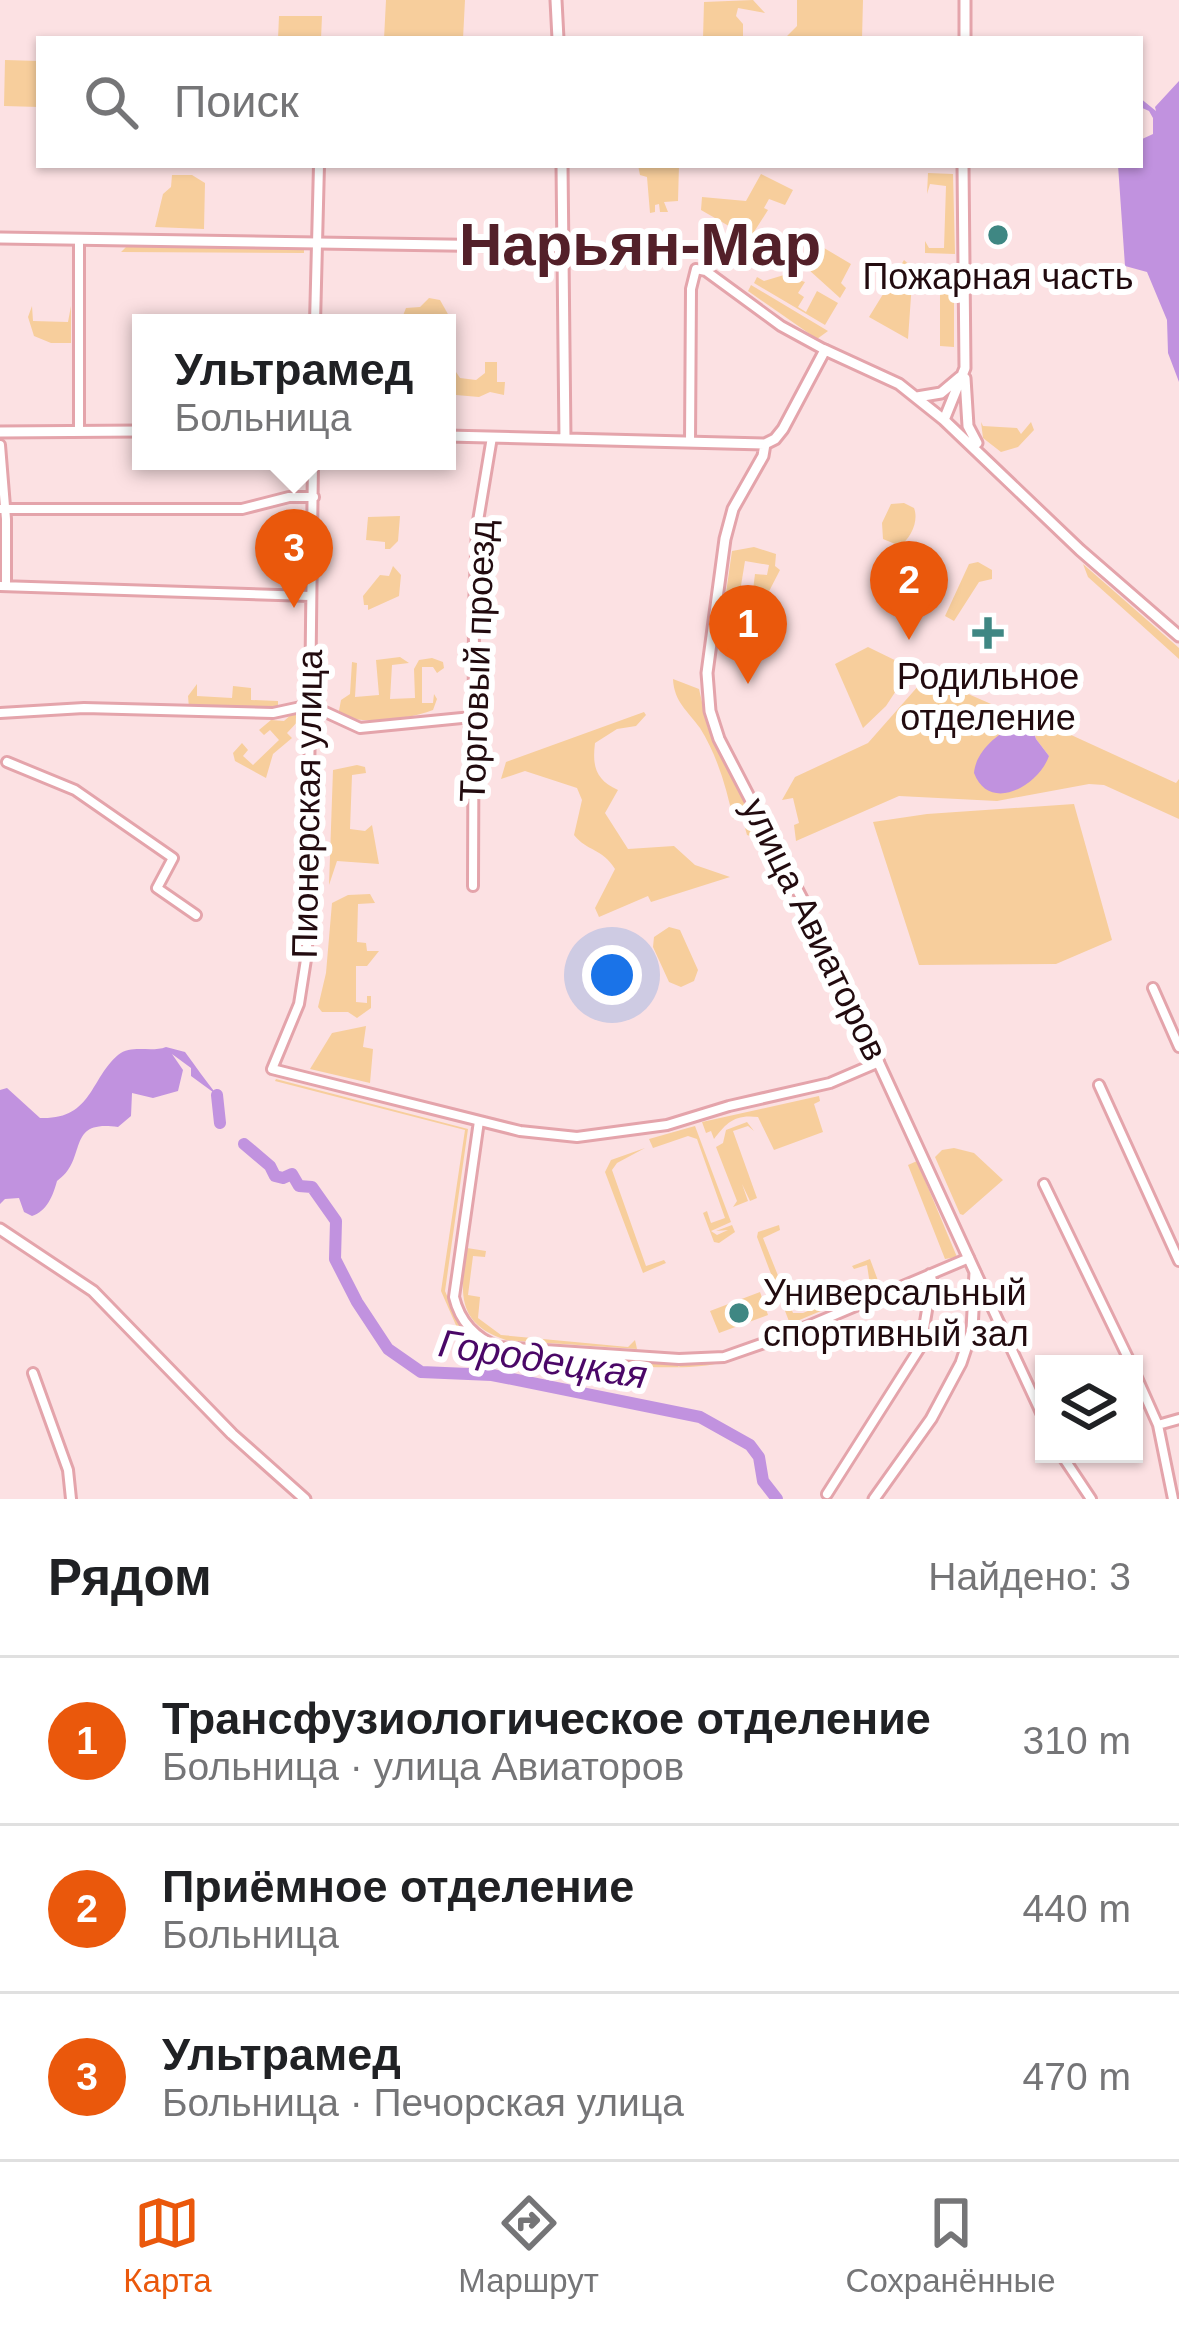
<!DOCTYPE html>
<html lang="ru">
<head>
<meta charset="utf-8">
<style>
	body { margin:0; font-family:Helvetica,sans-serif; background:#f6f6f6; color:#202124 }
	.controls { position:absolute; right:36px; bottom:36px; display:grid; overflow:hidden; border-radius:0px; box-shadow:0 3px 9px #0004 }
	.controls button { width:108px; height:108px; display:grid; place-items:center; padding:0; border:0; border-bottom:3px solid #e0e0e0; background:#fff; color:#202124; font:60px sans-serif }
	.you { position:absolute; left:612px; top:975px; width:42px; height:42px; margin:-30px; border:9px solid #fff; border-radius:50%; background:#1a73e8; box-shadow:0 0 0 18px #1a73e833 }
	.badge { display:grid; place-items:center; width:78px; height:78px; border-radius:50%; background:#ea580c; color:#fff; font-size:39px; font-weight:700 }
	.pin { position:absolute; translate:-50% -99px; filter:drop-shadow(0 3px 6px #0008) }
	.pin::after { content:''; position:absolute; top:63px; width:42px; height:36px; background:inherit; clip-path:polygon(0 0,100% 0,50% 100%) }
	.popup { position:absolute; left:132px; top:314px; width:324px; height:156px; box-sizing:border-box; display:grid; place-content:center; border-radius:0px; background:#fff; filter:drop-shadow(0 3px 9px #0005); font-size:39px; white-space:nowrap; color:#757577 }
	.popup b { font-size:45px; color:#202124 }
	.popup::after { content:''; position:absolute; left:50%; top:100%; margin-left:-24px; border:24px solid transparent; border-top-color:#fff }
	.list { margin:0; padding:0; list-style:none }
	h2 { display:flex; justify-content:space-between; align-items:center; height:156px; margin:0; padding:0 48px; font-size:51px }
	h2 small { font-size:39px; font-weight:400; color:#757577 }
	.list li { display:grid; grid-template-columns:78px 1fr auto; gap:36px; align-items:center; box-sizing:border-box; height:168px; padding:0 48px; border-top:3px solid #e0e0e0 }
	.list b { display:block; font-size:45px; white-space:nowrap }
	.list p { margin:0; font-size:39px; white-space:nowrap; color:#757577 }
	.list em { font-size:39px; font-style:normal; color:#757577 }
	.icon { flex:none; width:66px; height:66px; fill:none; stroke:currentColor; stroke-width:2; stroke-linecap:round; stroke-linejoin:round }
	.map { position:relative; flex:none; width:1179px; height:1499px; overflow:hidden }
	.search { position:absolute; background:#fff; box-shadow:0 3px 9px #0004; left:36px; right:36px; top:36px; height:132px; display:flex; align-items:center; gap:30px; box-sizing:border-box; padding:0 42px; border-radius:0px; color:#757577; font-size:45px }
	.sheet { height:660px; background:#fff }
	nav { display:flex; justify-content:space-around; align-items:center; box-sizing:border-box; height:168px; border-top:3px solid #e0e0e0; background:#fff; font-size:33px; color:#757577 }
	nav a { display:grid; justify-items:center; gap:6px }
	nav .on { color:#ea580c }
	.map>svg:first-child { display:block }
	.green { fill:#f7ce9c; fill-rule:evenodd }
	.water { fill:#c192df }
	.lines { fill:none; stroke-linecap:round; stroke-linejoin:round }
	.river { stroke:#c192df; stroke-width:12 }
	.minor-casing { stroke:#e4a4ab; stroke-width:14 }
	.major-casing { stroke:#e4a4ab; stroke-width:15 }
	.minor { stroke:#fff; stroke-width:8 }
	.major { stroke:#fff; stroke-width:9 }
	.poi-dot { fill:#3f8783; stroke:#fff; stroke-width:4.5 }
	.labels { text-anchor:middle; dominant-baseline:central; stroke-width:12; stroke-linejoin:round; paint-order:stroke }
	.poi-label { font-size:36px; fill:#220b0f; stroke:#fff }
	.street-label { font-size:36px; fill:#220b0f; stroke:#fff }
	.water-label { font-size:39px; font-style:italic; fill:#4a0767; stroke:#fff }
	.town-label { font-size:60px; font-weight:bold; fill:#532029; stroke:#fff }
</style>
</head>
<body>
<div class="map">
<svg width="1179" height="1499" viewBox="0 0 1179 1499">
	<rect width="100%" height="100%" fill="#fce1e3"/>
	<path class="green" d="M386,0H465L463,39H384Z
		M753,0L765,13L738,8L736,16L743,24V39H703L704,2Z
		M797,0H863L862,39H784L797,26Z
		M279,16H322L321,39H278Z
		M5,60L39,61V107L4,106Z
		M638,165H679L678,201L664,202L668,212H660L659,204L655,205V212L650,213L647,177L640,175Z
		M928,173L953,174L955,254L925,253V241L929,248H944L946,186L930,184L927,194Z
		M761,174L793,190L785,205L769,199L764,208L768,210L752,235L748,237L701,210L702,197L746,201Z
		M172,175H192L205,183L204,229L155,227L163,194L171,187Z
		M819,245L851,264L841,283L846,288L840,298L809,270L807,265Z
		M127,246L304,248V253L121,252Z
		M904,260L913,268L908,339L869,317Z
		M940,266H954V347L940,346Z
		M784,275L805,282L798,293L804,297L798,307L806,312L817,291L838,303L825,325L754,283L757,277L764,281Z
		M751,285L828,331L817,339L748,291Z
		M429,298L440,300L449,316L447,357V323H400L406,308L420,307Z
		M32,306L33,321L68,322L71,306V343H51L34,336L28,317Z
		M485,362H497V382H505L504,395L490,392L479,397L456,395L450,389L452,366L460,378L476,380L485,373Z
		M981,422L983,426L1017,428L1021,434L1031,422L1034,430L1018,447L1001,452L983,438Z
		M904,503L914,508C919,521 911,538 900,546L883,539L882,523L891,504Z
		M400,516L398,541L390,549H385V542L366,540L368,517Z
		M754,547L776,554L775,566L780,570L763,603L756,605L761,592L753,590L755,574L767,575L769,565L745,561L739,598L753,600L752,604L733,603L726,593L732,551Z
		M978,562L992,570V579L979,582L954,621L945,616L969,564Z
		M1083,564L1179,648V659L1088,577Z
		M393,566L401,575L399,596L368,610V605H364L363,596L380,575L389,576Z
		M868,647L911,668L886,706L863,728L835,664Z
		M400,657L409,663L392,665L390,699L415,698L414,669L419,660L432,658L443,662L444,668L437,673L433,667H422V703H433L434,694L437,699L433,710C407,720 365,724 338,716L341,700L350,694L352,662L357,663L355,697L379,695L376,660Z
		M927,676L998,707H1024L1069,734L1176,783L1179,779V819L1104,785L1089,784L997,801L899,796L796,841L794,825L799,823L793,798L782,800L795,777L868,743ZM1016,724L1033,727L1036,739L1049,756L986,787L1001,734Z
		M673,679L699,689L708,728L757,827L753,837L747,835L742,817L733,819C727,789 717,755 700,728C688,711 674,702 673,679Z
		M197,684V696L232,698L233,686L251,688V700L278,701V706L189,708L188,696Z
		M644,712L646,715L636,726L617,729L595,743C592,767 596,780 618,790L605,813L628,849L674,846L695,865L730,877L651,902L648,896L599,917L595,908L615,869C602,848 588,852 574,835L582,800L577,788L525,771L501,779L506,762Z
		M293,713L301,718L287,733L292,738L273,754L266,778L235,761L233,753L242,743L248,750L243,756L253,765L279,740L270,730L264,735L259,730L271,720L284,721Z
		M357,765L365,767L366,773L352,775L350,829L365,831L372,825L379,864L337,861L329,885L333,770Z
		M1074,804L1112,940L1056,964L919,965L873,822L927,814Z
		M370,894L375,903L358,904L357,942L366,943L367,951H379L367,966H356V1002L367,1003V996H371V1008L357,1018L348,1012H322L318,1007L326,973L332,903L348,895Z
		M669,927L680,930L698,970L694,981L681,987L669,982L653,947L654,937Z
		M366,1026L363,1047L373,1049L370,1083L310,1069L332,1033Z
		M275,1081L276,1079L468,1129L445,1291L457,1319L478,1342L498,1351L587,1357V1361L590,1357L676,1363L679,1367L681,1363L721,1360L758,1351L928,1281C859,1310 787,1347 715,1364C679,1373 533,1362 496,1352C484,1349 473,1343 462,1339L441,1291L465,1130Z
		M819,1096L820,1101L814,1104L823,1132L774,1150L758,1117C733,1114 726,1124 714,1139L711,1131L706,1133L702,1122Z
		M747,1122L754,1131L748,1126L733,1131L757,1198L750,1201L742,1184L748,1201L733,1207L737,1201L716,1147L723,1143L726,1130Z
		M695,1126L731,1222L711,1231L717,1235L728,1230L716,1231L732,1225L735,1232L719,1243L714,1242L703,1213L707,1211L711,1223L725,1218L697,1139L688,1136L653,1148L649,1139Z
		M645,1148L617,1163L612,1170L646,1266L664,1260L666,1263L643,1273L605,1172L611,1160Z
		M954,1148L974,1153L1003,1180L963,1215L960,1214L935,1157L942,1150Z
		M917,1161L957,1257L945,1259L908,1165Z
		M779,1225L780,1230L763,1238L793,1313H803L870,1285L867,1265L854,1269L852,1266L870,1259L880,1286L790,1324L757,1237L758,1232Z
		M467,1248L486,1251L485,1257L473,1256L468,1295L480,1297L478,1318L501,1335L628,1347L635,1340L637,1349L506,1340C456,1324 460,1292 467,1248Z
		M760,1292L768,1315L719,1333L710,1311Z"/>
	<path class="water" d="M1179,81V382L1168,353L1167,320L1147,272L1125,266L1118,165H1140V140L1153,134V118L1149,111L1140,107V98L1156,111L1155,107Z
		M1023,722L1032,727L1036,739L1049,756C1038,787 989,813 974,773C976,749 1002,730 1023,722Z
		M166,1047L185,1052C196,1067 206,1081 217,1095L191,1076V1068L172,1054L183,1070L178,1091L153,1098L132,1093L131,1116L118,1127C64,1119 89,1159 57,1181C53,1196 47,1211 32,1216L24,1212L19,1198L5,1199L0,1204V1090L7,1088L40,1118C92,1120 90,1079 118,1055C132,1044 151,1053 166,1047Z"/>
	<g class="lines">
		<path class="river" d="M217,1095L220,1123
			M244,1144L270,1166L275,1176L283,1178L292,1174L299,1186L312,1187L336,1221L335,1259L357,1302L388,1349L421,1372L492,1375L700,1417L750,1445L759,1457L763,1481L777,1499"/>
		<defs>
			<path id="minor" d="M315,323L319,165
				M79,431V240
				M690,442L691,289L696,269L706,271L781,326L825,350
				M0,445L6,519V586
				M313,461L307,953L299,1004L272,1069L520,1131L577,1137L667,1125L729,1106L830,1083L879,1062
				M0,509H242L289,497H314
				M0,586L310,596
				M0,713L84,708L273,713L310,705L360,728L472,717
				M7,762L75,790L173,858L157,888L196,915
				M473,886L474,609L477,527L492,437
				M1153,988L1179,1047
				M1099,1085L1179,1261
				M479,1121L454,1297C460,1322 475,1338 499,1347L679,1359L724,1357L787,1335L969,1258
				M1044,1184L1131,1364
				M976,1273L1044,1419
				M1134,1371L1158,1425L1173,1499
				M33,1373L68,1470L71,1499
				M1158,1425L1179,1419
				M1061,1454L1091,1499
				M827,1494L921,1346L932,1280L930,1274"/>
			<path id="major" d="M556,0L558,39
				M965,0V39
				M562,165L565,439
				M0,238L565,247
				M965,378L968,426L977,443
				M917,397L941,393L960,377
				M944,420L965,368L963,165
				M0,432L141,431
				M447,436L765,444
				M0,1229L93,1291L232,1434L305,1499
				M874,1499L931,1419L961,1363L972,1330L975,1272L813,920L719,739L710,711L707,673L725,539L733,509L763,456L765,444L775,439L783,429L825,350L899,384L944,420L1080,550L1179,636"/>
		</defs>
		<use href="#minor" class="minor-casing"/>
		<use href="#major" class="major-casing"/>
		<use href="#minor" class="minor"/>
		<use href="#major" class="major"/>
	</g>
	<g class="poi-dot">
		<circle cx="998" cy="235" r="12"/>
		<path d="M982 615h12v12h12v12h-12v12h-12v-12h-12v-12h12z"/>
		<circle cx="739" cy="1313" r="12"/>
	</g>
	<g class="labels">
		<g class="poi-label">
			<text x="998" y="276">Пожарная часть</text>
			<text x="988" y="676">Родильное<tspan x="988" dy="41">отделение</tspan></text>
			<text x="763" y="1292" text-anchor="start">Универсальный<tspan x="763" dy="41">спортивный зал</tspan></text>
		</g>
		<g class="street-label">
			<text transform="translate(477 661) rotate(-88)">Торговый проезд</text>
			<text transform="translate(307 804) rotate(-89)">Пионерская улица</text>
			<text transform="translate(815 929) rotate(64)">улица Авиаторов</text>
		</g>
		<g class="water-label">
			<text transform="translate(543 1359) rotate(9)">Городецкая</text>
		</g>
		<g class="town-label">
			<text x="640" y="244">Нарьян-Мар</text>
		</g>
	</g>
</svg>
<div class="controls">
<button><svg class="icon" aria-label="layers" viewBox="0 0 24 24"><path d="M12 4l9 5-9 5-9-5zM3 14l9 5 9-5"/></svg></button>
</div>
<div class="you"></div>
<div class="pin badge" style="left:748px;top:684px">1</div>
<div class="pin badge" style="left:909px;top:640px">2</div>
<div class="pin badge" style="left:294px;top:608px">3</div>
<div class="popup"><b>Ультрамед</b>Больница</div>
<div class="search"><svg class="icon" aria-label="search" viewBox="0 0 24 24"><circle cx="10" cy="10" r="6"/><path d="M15 15l6 6"/></svg>Поиск</div>
</div>
<section class="sheet">
<h2>Рядом<small>Найдено: 3</small></h2>
<ul class="list">
<li><span class="badge">1</span><div><b>Трансфузиологическое отделение</b><p>Больница · улица Авиаторов</p></div><em>310 m</em></li>
<li><span class="badge">2</span><div><b>Приёмное отделение</b><p>Больница</p></div><em>440 m</em></li>
<li><span class="badge">3</span><div><b>Ультрамед</b><p>Больница · Печорская улица</p></div><em>470 m</em></li>
</ul>
</section>
<nav>
<a class="on"><svg class="icon" aria-label="map" viewBox="0 0 24 24"><path d="M3 6l6-2 6 2 6-2v14l-6 2-6-2-6 2zM9 4v14M15 6v14"/></svg>Карта</a>
<a><svg class="icon" aria-label="directions" viewBox="0 0 24 24"><path d="M12 3l9 9-9 9-9-9zM9 14v-3h6M13 9l2 2-2 2"/></svg>Маршрут</a>
<a><svg class="icon" aria-label="saved" viewBox="0 0 24 24"><path d="M7 4h10v16l-5-4-5 4z"/></svg>Сохранённые</a>
</nav>
</body>
</html>
